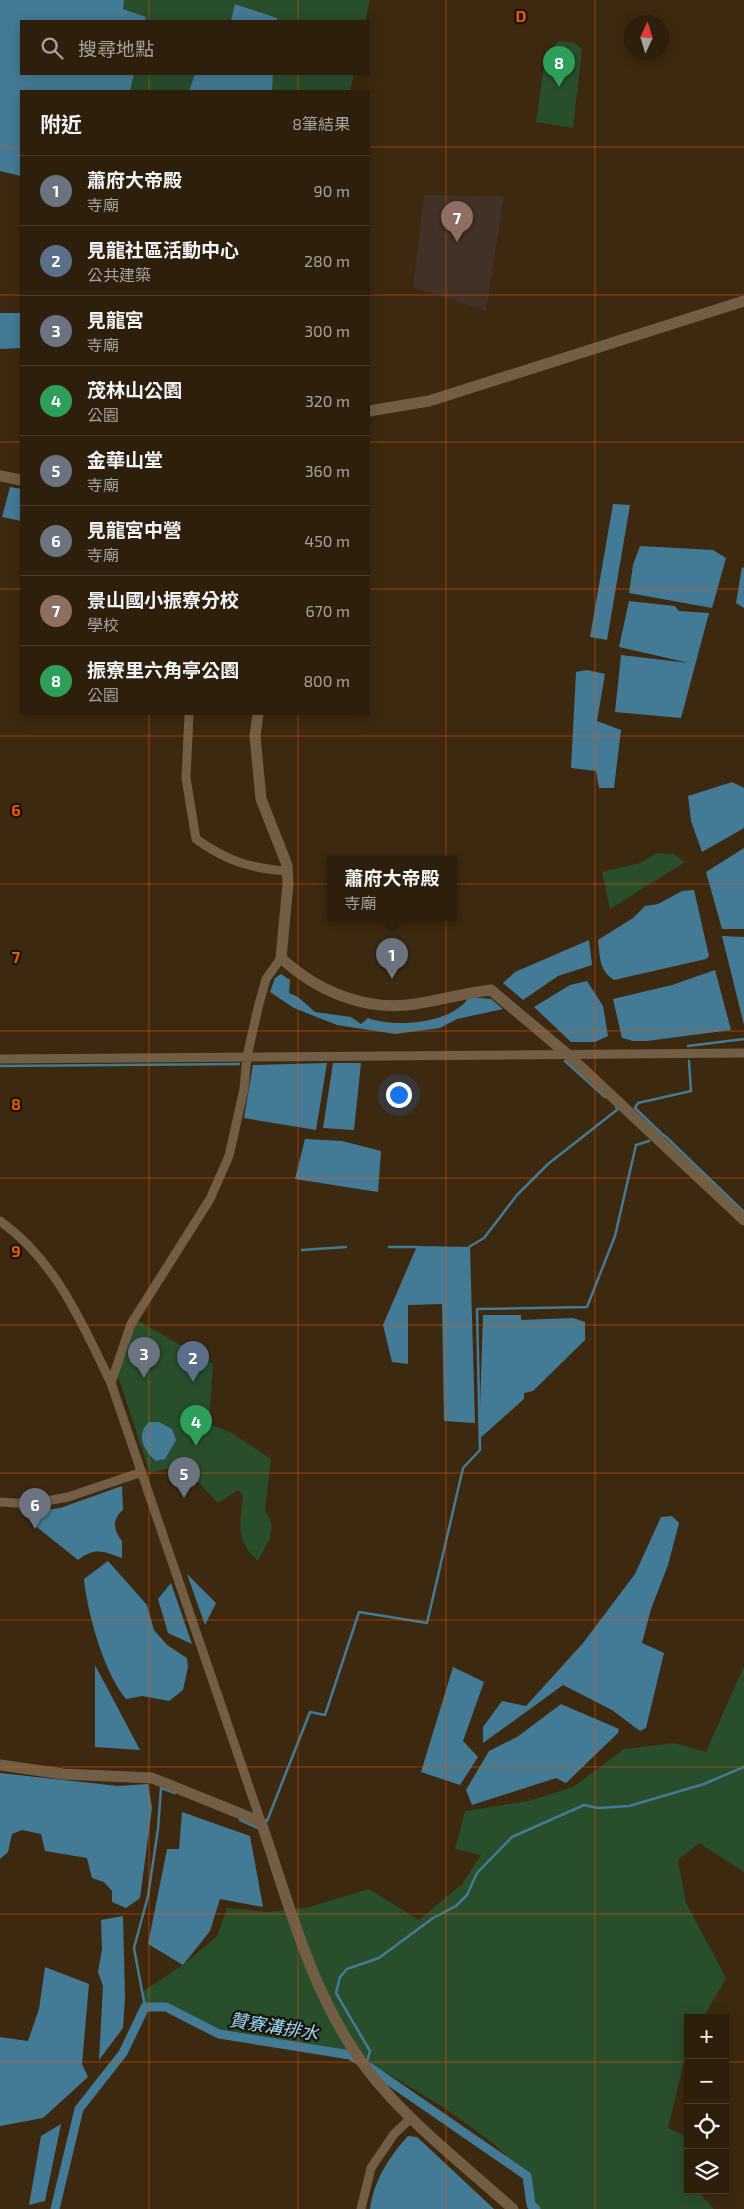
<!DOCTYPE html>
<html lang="zh-TW">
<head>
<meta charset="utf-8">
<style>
	body { margin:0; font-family:"Exo 2","Noto Sans TC",sans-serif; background:#352715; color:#f1f3f6 }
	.controls { position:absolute; right:15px; bottom:15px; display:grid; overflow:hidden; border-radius:0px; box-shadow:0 2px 12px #0003 }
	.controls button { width:45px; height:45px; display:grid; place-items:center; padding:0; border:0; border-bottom:1px solid #483d2d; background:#2d1f0c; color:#f1f3f6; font:25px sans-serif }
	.compass { position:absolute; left:624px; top:15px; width:45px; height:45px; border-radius:50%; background:#2d1f0c; box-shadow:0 2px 12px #0003; rotate:4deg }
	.you { position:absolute; left:398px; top:1094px; width:18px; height:18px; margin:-12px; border:4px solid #fff; border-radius:50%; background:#1a73e8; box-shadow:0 0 0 8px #1a73e833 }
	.badge { display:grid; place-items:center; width:32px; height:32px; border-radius:50%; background:#db2777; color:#fff; font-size:16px; font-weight:700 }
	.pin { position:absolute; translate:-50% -41px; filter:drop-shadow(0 1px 2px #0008) }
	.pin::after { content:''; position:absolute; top:26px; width:18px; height:15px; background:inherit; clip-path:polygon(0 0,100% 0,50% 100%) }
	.popup { position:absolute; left:327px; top:856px; width:130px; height:65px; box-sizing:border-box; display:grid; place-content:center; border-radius:0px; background:#2d1f0c; filter:drop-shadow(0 1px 4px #0005); font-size:16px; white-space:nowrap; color:#a7a29d }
	.popup b { font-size:19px; color:#f1f3f6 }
	.popup::after { content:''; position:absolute; left:50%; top:100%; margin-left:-10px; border:10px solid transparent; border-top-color:#2d1f0c }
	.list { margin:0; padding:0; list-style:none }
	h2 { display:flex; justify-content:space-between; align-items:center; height:65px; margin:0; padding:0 20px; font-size:21px }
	h2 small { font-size:16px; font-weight:400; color:#a7a29d }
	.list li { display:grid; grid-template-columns:32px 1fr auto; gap:15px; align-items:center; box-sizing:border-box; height:70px; padding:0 20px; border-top:1px solid #483d2d }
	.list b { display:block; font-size:19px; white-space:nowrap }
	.list p { margin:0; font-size:16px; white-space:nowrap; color:#a7a29d }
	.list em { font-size:16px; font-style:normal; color:#a7a29d }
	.icon { flex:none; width:28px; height:28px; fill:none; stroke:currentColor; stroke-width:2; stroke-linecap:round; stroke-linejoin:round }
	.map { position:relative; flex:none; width:744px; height:2209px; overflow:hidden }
	.search { position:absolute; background:#2d1f0c; box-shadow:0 2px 12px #0003; left:20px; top:20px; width:350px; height:55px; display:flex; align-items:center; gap:12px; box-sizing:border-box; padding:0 18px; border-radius:0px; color:#a7a29d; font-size:19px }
	.panel { position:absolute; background:#2d1f0c; box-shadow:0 2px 12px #0003; left:20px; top:90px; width:350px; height:625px; border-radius:0px }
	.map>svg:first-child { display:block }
	.education { fill:#413126 }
	.green { fill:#294e2c }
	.water { fill:#437b96 }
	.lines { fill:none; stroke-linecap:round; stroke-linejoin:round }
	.stream { stroke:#437b96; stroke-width:2.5 }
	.canal { stroke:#437b96; stroke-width:9 }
	.minor { stroke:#725e44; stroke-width:9 }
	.tertiary { stroke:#725e44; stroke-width:11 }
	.grid { fill:none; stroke:#e8590c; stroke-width:1; stroke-opacity:0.55 }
	.labels { text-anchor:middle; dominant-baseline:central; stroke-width:4.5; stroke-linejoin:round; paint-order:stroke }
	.water-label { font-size:18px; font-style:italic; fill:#99dbfd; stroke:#1c1409 }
	.grid-label { font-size:16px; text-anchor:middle; font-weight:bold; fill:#e8590c; stroke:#1c1409; stroke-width:4.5; stroke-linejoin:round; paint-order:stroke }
</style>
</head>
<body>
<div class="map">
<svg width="744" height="2209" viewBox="0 0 744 2209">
	<rect width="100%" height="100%" fill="#3c2910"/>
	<path class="education" d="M424,195L504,196L486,311L413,287Z"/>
	<path class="green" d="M124,0H370L365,21H277V18L236,4L231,21H145L146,17L123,9Z
		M559,41L574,43L582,49L573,128L536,122L546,52Z
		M134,74H195L189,91H130Z
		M273,74H354L350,91H272Z
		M657,853L674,854L685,862L610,909L602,872L640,863Z
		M137,1320L213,1364L209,1424L230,1432L271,1459L265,1510L272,1524L270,1538L258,1561C235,1540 240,1525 243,1496L238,1490L218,1503L182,1465L150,1473L116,1370Z
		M744,1666V1872L699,1843L678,1860L686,1903L726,1978L703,2018H688V2045L668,2128L688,2137V2190H697L714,2209H539L530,2198L527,2176L494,2144L449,2111L387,2073L358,2060L211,2030L166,2007H145L142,1992L183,1965L217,1936L227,1908L268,1912L306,1908L369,1889L419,1920L462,1884L481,1855L455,1849L465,1811L529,1801L573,1787L624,1749L674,1743L706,1752Z"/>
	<path class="water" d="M0,0H124L123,9L146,17L145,21H21V74H134L130,91H21V176L0,171Z
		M235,4L277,18V21H231Z
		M195,74H273L272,91H189Z
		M0,313H21V348L0,349Z
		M10,487L21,489V521L2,517Z
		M613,504L630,505L607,640L590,637Z
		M640,546L713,550L726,558L712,608L629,593L633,565Z
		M742,567L744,568V608L736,603Z
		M629,601L675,606L679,611L709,613L681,718L615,712L621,655L689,663L619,647Z
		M587,670L605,674L597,721L621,730L614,788H599L596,771L571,768L576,672Z
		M732,782L744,788V828L702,852L691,821L688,796Z
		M744,848V929H722L706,872Z
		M694,890L709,956L706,959L614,980C599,971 600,956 598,940L633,918L645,906L658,904L682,891Z
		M722,936L744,937V1025Z
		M589,940L592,965L558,976L523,1000L503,983L515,972Z
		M715,970L731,1030L647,1041H633L622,1038L613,999L672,985Z
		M281,974L290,980L289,993L298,997L315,1012L351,1017L361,1024L368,1018C396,1028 452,1024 469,997L491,999L503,1009L457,1019L440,1028L395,1034L337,1025L294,1008L270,992L275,978Z
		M587,981L603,1006L608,1036L595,1042H571L534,1007L570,985Z
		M327,1063L316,1130L244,1118L253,1065Z
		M333,1063H361L354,1130L323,1128Z
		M305,1139L342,1141L381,1151L378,1192L295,1179Z
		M417,1246L470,1247L475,1423L444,1421L442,1304L408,1305V1364L392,1362L383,1325Z
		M483,1315H521V1320L573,1318L585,1322V1340L533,1391L524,1393V1399L479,1439Z
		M149,1422H159L172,1429L176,1440L165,1459L156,1461C144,1451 135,1435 149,1422Z
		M122,1486L123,1510C112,1519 113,1530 122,1541V1558C103,1551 95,1547 78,1560L33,1524L39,1511L60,1508Z
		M672,1516L679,1523L668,1565L651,1609L642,1643L664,1653L646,1728L640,1731L612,1710L563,1685L483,1743V1727L502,1701L526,1706L583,1643L635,1574L661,1517Z
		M108,1561L147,1605L154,1630L167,1645L187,1658L188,1667L183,1690L169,1701L142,1696L126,1699C104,1673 87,1612 84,1579Z
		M187,1574L216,1603L205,1625Z
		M171,1583L192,1644L168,1633L158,1599Z
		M95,1665L140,1750L95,1747Z
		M453,1667L484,1682L463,1741L478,1757L460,1785L421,1772Z
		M561,1704L619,1729L618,1733L566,1783L556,1778L472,1805L466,1790L489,1751L517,1737Z
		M0,1773L118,1786L148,1784L152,1808L140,1898L126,1908L112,1902V1891L104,1882L92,1878L87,1858L45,1851L41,1834L22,1830L12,1834L8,1852L0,1859Z
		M182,1812L250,1836L263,1907L220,1899L210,1931L183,1965L148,1944L167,1849H179Z
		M123,1916L125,1997L123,2028L99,2060L103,1986L98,1972L102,1949L101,1920Z
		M45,1967L89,1984L82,2064L88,2077L43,2118L0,2126V2037L28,2041L39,2009Z
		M61,2124L45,2201L29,2205L41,2136Z
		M408,2136L417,2137L494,2209H370C374,2180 389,2157 408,2136Z"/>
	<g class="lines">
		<path class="stream" d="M688,1046L744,1039
			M565,1061L605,1097
			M0,1066L239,1064
			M664,1136L635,1108L638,1103L691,1091L689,1061
			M665,1136L744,1212
			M389,1247H418
			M469,1247L484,1238L517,1195L548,1164L618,1109L616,1107
			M302,1250L346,1247
			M240,1820L260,1829
			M267,1821L310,1712L325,1715L359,1612L427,1623L463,1468L480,1450L477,1309L587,1307L615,1236L636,1145L649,1141
			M145,2007L134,1948L148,1896L158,1829L161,1788L175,1793
			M367,2062L370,2051L336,1993L340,1977L347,1969L379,1958L433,1918L456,1906L467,1895L477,1873L512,1837L584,1805L598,1808L629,1806L704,1784L744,1767"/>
		<path class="canal" d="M369,2067L527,2176L531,2205L536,2209
			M55,2209L79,2109L123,2053L145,2007H166L219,2034L350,2055L358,2060"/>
		<path class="minor" d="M189,714L186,778L196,839C227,861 249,868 286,871
			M0,1059L744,1053
			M0,1221C56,1261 82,1323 111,1383L261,1822
			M111,1383L131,1324L210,1199L229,1156L244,1089L247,1056L259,1004L266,979L281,958
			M0,1502L30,1504L68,1497L142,1472
			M361,2209L371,2168L394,2134L411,2118"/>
		<path class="tertiary" d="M369,411L429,401L744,301
			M0,476L21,480
			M258,714L255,736L261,799L287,865L288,884L281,958C317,991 366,1012 415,1004C441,1000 465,993 491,990L567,1054L744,1220
			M0,1765L63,1774L152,1778L261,1822C289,1904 310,1989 361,2061C400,2116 463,2164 513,2209"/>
	</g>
	<path class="grid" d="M149,0V21M298,0V21M446,0V2209M595,0V2209M149,74V91M298,74V91M0,147H21M369,147H744M0,295H21M369,295H744M0,442H21M369,442H744M0,589H21M369,589H744M149,714V2209M298,714V2209M0,736H744M0,884H744M0,1031H744M0,1178H744M0,1325H744M0,1473H744M0,1620H744M0,1767H744M0,1914H744M0,2062H688M725,2062H744"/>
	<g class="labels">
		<g class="water-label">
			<text transform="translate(274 2026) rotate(9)">贊寮溝排水</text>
		</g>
	</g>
	<g class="grid-label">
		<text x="521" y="22">D</text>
		<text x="16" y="816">6</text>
		<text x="16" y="963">7</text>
		<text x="16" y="1110">8</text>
		<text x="16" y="1257">9</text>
	</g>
</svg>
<div class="controls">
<button>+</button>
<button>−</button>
<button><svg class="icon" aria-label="locate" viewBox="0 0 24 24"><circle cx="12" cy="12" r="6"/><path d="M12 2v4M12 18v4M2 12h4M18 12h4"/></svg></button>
<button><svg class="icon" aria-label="layers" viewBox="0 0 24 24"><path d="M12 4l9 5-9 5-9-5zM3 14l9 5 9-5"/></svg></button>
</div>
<svg class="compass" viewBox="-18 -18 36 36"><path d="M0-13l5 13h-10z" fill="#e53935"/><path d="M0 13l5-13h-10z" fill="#a7a29d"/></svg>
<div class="you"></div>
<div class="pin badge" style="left:392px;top:979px;background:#6b7280">1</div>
<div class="popup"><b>蕭府大帝殿</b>寺廟</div>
<div class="pin badge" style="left:193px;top:1382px;background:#5c6f8a">2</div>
<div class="pin badge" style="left:144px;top:1378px;background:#6b7280">3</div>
<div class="pin badge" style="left:196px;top:1446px;background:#2e9e5b">4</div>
<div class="pin badge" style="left:184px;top:1498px;background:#6b7280">5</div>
<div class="pin badge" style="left:35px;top:1529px;background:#6b7280">6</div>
<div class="pin badge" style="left:457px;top:242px;background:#8d6e63">7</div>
<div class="pin badge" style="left:559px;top:87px;background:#2e9e5b">8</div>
<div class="search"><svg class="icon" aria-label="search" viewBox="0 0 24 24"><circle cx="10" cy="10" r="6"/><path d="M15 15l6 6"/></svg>搜尋地點</div>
<section class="panel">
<h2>附近<small>8筆結果</small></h2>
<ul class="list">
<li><span class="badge" style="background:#6b7280">1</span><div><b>蕭府大帝殿</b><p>寺廟</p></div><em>90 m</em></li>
<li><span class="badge" style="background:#5c6f8a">2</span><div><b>見龍社區活動中心</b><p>公共建築</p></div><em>280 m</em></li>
<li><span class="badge" style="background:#6b7280">3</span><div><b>見龍宮</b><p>寺廟</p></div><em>300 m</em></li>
<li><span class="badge" style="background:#2e9e5b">4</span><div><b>茂林山公園</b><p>公園</p></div><em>320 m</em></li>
<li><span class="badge" style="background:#6b7280">5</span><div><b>金華山堂</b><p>寺廟</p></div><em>360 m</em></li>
<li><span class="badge" style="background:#6b7280">6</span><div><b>見龍宮中營</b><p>寺廟</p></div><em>450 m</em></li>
<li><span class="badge" style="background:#8d6e63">7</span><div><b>景山國小振寮分校</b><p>學校</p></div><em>670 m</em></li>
<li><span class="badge" style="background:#2e9e5b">8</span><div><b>振寮里六角亭公園</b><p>公園</p></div><em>800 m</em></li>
</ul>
</section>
</div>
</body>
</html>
